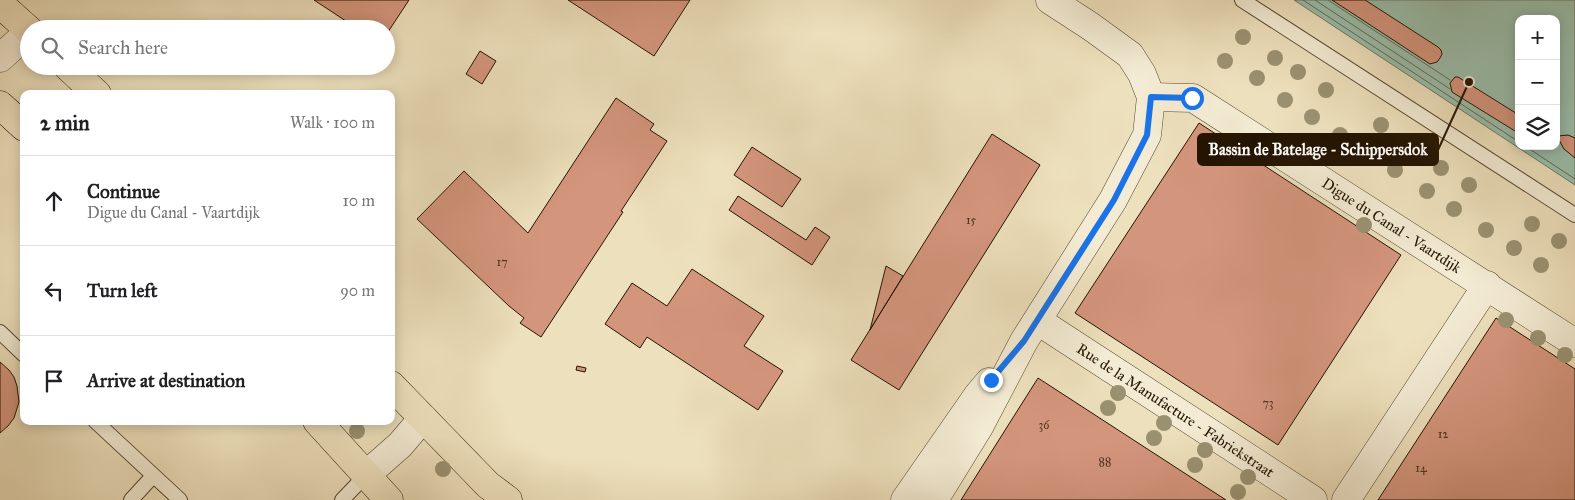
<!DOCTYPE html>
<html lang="en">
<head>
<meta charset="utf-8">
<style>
	body { margin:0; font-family:"IM FELL Great Primer",serif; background:#f2f2f2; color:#202124 }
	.controls { position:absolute; right:15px; top:15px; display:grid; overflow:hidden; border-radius:10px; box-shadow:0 2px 12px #0003 }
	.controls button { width:45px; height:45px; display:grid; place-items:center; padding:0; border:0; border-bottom:1px solid #e0e0e0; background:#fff; color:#202124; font:25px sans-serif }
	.stop { position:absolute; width:15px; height:15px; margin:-11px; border:4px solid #1a73e8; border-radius:50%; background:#fff }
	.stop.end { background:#1a73e8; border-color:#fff; box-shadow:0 1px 5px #0008 }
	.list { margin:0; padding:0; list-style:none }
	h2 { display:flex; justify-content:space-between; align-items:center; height:65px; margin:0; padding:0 20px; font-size:21px }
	h2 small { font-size:16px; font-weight:400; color:#757577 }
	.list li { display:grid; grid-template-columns:32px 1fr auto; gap:15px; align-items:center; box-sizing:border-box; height:90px; padding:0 20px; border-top:1px solid #e0e0e0 }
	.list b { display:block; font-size:19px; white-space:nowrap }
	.list p { margin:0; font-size:16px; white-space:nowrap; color:#757577 }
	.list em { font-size:16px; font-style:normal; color:#757577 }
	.icon { flex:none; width:28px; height:28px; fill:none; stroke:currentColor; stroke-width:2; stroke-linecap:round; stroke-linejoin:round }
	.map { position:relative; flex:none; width:1575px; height:500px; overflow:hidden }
	.search { position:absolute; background:#fff; box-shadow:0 2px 12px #0003; left:20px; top:20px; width:375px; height:55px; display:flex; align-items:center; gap:12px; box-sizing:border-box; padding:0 18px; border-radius:28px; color:#757577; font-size:19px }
	.panel { position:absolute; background:#fff; box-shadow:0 2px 12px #0003; left:20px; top:90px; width:375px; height:335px; border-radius:10px }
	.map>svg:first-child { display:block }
	.water { fill:#9abeab; stroke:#6a7a67; fill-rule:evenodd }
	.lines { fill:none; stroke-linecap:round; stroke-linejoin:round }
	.shore { stroke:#5e6956; stroke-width:1 }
	.building { fill:#d4957d; stroke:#231401 }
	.lane-casing { stroke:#564730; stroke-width:16 }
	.street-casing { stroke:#564730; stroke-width:29 }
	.primary-casing { stroke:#231401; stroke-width:29 }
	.lane { stroke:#f3ebd3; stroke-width:14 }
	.street { stroke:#f3ebd3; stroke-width:28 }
	.primary { stroke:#ede0bc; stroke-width:28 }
	.tree { fill:#9a9171 }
	.route { stroke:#1a73e8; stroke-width:6 }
	.labels { text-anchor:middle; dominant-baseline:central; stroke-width:4; stroke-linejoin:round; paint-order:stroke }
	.number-label { font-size:12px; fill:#4f3420 }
	.street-label { font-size:15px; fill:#231401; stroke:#f3ebd3 }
	.leader { fill:none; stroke:#231401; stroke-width:2 }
	.callout-dot { fill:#231401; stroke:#f3ebd3; stroke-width:2 }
	.callout { fill:#231401; stroke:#231401; stroke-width:2 }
	.callout-label { font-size:16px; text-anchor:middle; font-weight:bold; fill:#fff }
</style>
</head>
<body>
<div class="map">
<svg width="1575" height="500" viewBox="0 0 1575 500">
	<rect width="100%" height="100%" fill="#ede0bc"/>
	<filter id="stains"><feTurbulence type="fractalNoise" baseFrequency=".004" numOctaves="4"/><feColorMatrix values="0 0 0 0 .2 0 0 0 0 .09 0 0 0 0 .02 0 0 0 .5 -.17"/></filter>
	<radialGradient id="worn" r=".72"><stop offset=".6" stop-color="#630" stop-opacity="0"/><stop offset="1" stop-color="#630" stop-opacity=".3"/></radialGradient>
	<path class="water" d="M1294,0H1575V185ZM1519,19H1556V146H1519Z"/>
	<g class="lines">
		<path class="shore" d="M1303,0L1519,142
			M1315,0L1450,89
			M1328,0L1450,80
			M1525,146L1575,179"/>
	</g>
	<path class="building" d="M314,0H409L386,35V29H358Z
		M568,0H690L654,56Z
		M1332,0H1365L1438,47L1441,50L1442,54L1440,58L1437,62L1430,64Z
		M480,51L496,61L482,84L466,74Z
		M1455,77H1458L1519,115V131H1515L1452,92L1450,83Z
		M616,98L654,124L650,130L667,141L621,211L623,212L541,337L520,323L524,318L509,306L417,219L464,171L528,233Z
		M1199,123L1401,255L1278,445L1075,313Z
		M992,134L1040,165L899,390L851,360Z
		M1568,135L1575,138V158L1564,149L1559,140L1558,136Z
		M752,147L801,179L782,207L734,175Z
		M738,196L806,240L815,227L830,237L812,265L729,210Z
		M886,266L903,276L870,330Z
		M692,269L764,316L744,346L783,371L758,410L647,337L640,348L605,324L632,283L667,306Z
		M1496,318L1575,369V500H1378Z
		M0,362L9,370L14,377L17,386L19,402L14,418L8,426L0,433Z
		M577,366L586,368L585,372L576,370Z
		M1038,378L1226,500H961Z"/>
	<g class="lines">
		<defs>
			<path id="lane" d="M1242,0L1575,215
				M0,332L24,355
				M95,421L180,500
				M131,500L153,476
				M342,500L367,474"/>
			<g id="street">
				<path d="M0,58L29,32"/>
				<path id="s1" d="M1151,97L1193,98L1575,343"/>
				<path id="s2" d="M1038,321L1313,500"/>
				<path d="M367,474L400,445L423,418"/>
				<path d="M905,500L978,395L989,382"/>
				<path d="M934,500L979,427L1024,341L1113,200L1147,135L1151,97L1142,74L1130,55L1090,26L1050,0"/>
				<path d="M1346,500L1487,285"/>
			</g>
			<path id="primary" d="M0,4L29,30
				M67,66L97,94
				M0,105L24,127
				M391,385L488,485L508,500
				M317,421L389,500"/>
		</defs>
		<use href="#lane" class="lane-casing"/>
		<use href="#street" class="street-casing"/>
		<use href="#primary" class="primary-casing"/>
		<use href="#lane" class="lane"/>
		<use href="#street" class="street"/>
		<use href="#primary" class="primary"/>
	</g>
	<g class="tree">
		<circle cx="1243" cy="37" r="8"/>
		<circle cx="1275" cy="58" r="8"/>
		<circle cx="1225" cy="61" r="8"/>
		<circle cx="1298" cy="72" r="8"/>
		<circle cx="1257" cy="78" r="8"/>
		<circle cx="1326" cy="90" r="8"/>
		<circle cx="1285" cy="100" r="8"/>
		<circle cx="1312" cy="117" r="8"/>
		<circle cx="1381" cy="125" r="8"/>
		<circle cx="1340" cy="135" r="8"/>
		<circle cx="1441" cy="168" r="8"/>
		<circle cx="1395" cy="170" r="8"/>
		<circle cx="1469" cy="185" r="8"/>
		<circle cx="1427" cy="191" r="8"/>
		<circle cx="1454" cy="209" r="8"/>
		<circle cx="1532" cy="224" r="8"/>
		<circle cx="1364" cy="225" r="8"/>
		<circle cx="1486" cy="230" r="8"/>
		<circle cx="1559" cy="241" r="8"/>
		<circle cx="1514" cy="248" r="8"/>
		<circle cx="1541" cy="265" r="8"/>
		<circle cx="1506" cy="320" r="8"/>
		<circle cx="1538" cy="338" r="8"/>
		<circle cx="1565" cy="355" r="8"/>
		<circle cx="1118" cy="393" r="8"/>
		<circle cx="1108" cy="408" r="8"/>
		<circle cx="1164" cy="423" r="8"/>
		<circle cx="357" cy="431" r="8"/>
		<circle cx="1154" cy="438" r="8"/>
		<circle cx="1205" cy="450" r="8"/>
		<circle cx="1195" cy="465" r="8"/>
		<circle cx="443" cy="469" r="8"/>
		<circle cx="1248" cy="477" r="8"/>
		<circle cx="1238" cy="492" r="8"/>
	</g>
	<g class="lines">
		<path class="route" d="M991,380L1024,341L1114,200L1147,135L1151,97L1192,98"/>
	</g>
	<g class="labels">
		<g class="number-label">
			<text x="971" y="220">15</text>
			<text x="502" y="262">17</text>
			<text x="1268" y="403">73</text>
			<text x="1044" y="425">36</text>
			<text x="1443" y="434">12</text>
			<text x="1105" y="462">88</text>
			<text x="1421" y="468">14</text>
		</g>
		<g class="street-label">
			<text stroke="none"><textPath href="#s1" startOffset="278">Digue du Canal - Vaartdijk</textPath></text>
			<text stroke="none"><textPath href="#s2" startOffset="164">Rue de la Manufacture - Fabriekstraat</textPath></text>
		</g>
	</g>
	<path class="leader" d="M1469 82L1438 150"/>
	<circle class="callout-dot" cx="1469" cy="82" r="5"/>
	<rect class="callout" x="1198" y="134" width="240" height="31" rx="5"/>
	<g class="callout-label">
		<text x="1318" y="155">Bassin de Batelage - Schippersdok</text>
	</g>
	<rect width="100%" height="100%" filter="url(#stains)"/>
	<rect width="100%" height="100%" fill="url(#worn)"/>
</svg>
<div class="controls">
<button>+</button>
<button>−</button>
<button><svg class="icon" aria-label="layers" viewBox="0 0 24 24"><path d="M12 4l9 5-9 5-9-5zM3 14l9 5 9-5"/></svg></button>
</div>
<div class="stop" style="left:1192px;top:98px"></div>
<div class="stop end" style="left:991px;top:380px"></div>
<div class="search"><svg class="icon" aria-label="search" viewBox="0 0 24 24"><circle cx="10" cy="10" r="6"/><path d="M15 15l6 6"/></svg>Search here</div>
<section class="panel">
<h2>2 min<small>Walk · 100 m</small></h2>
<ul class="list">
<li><svg class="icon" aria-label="ahead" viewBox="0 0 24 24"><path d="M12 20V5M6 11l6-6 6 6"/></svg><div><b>Continue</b><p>Digue du Canal - Vaartdijk</p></div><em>10 m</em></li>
<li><svg class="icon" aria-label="left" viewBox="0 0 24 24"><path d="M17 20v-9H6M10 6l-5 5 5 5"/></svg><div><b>Turn left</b></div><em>90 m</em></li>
<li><svg class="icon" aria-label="arrive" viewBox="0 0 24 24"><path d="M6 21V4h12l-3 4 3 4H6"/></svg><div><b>Arrive at destination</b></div></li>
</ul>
</section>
</div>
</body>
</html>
